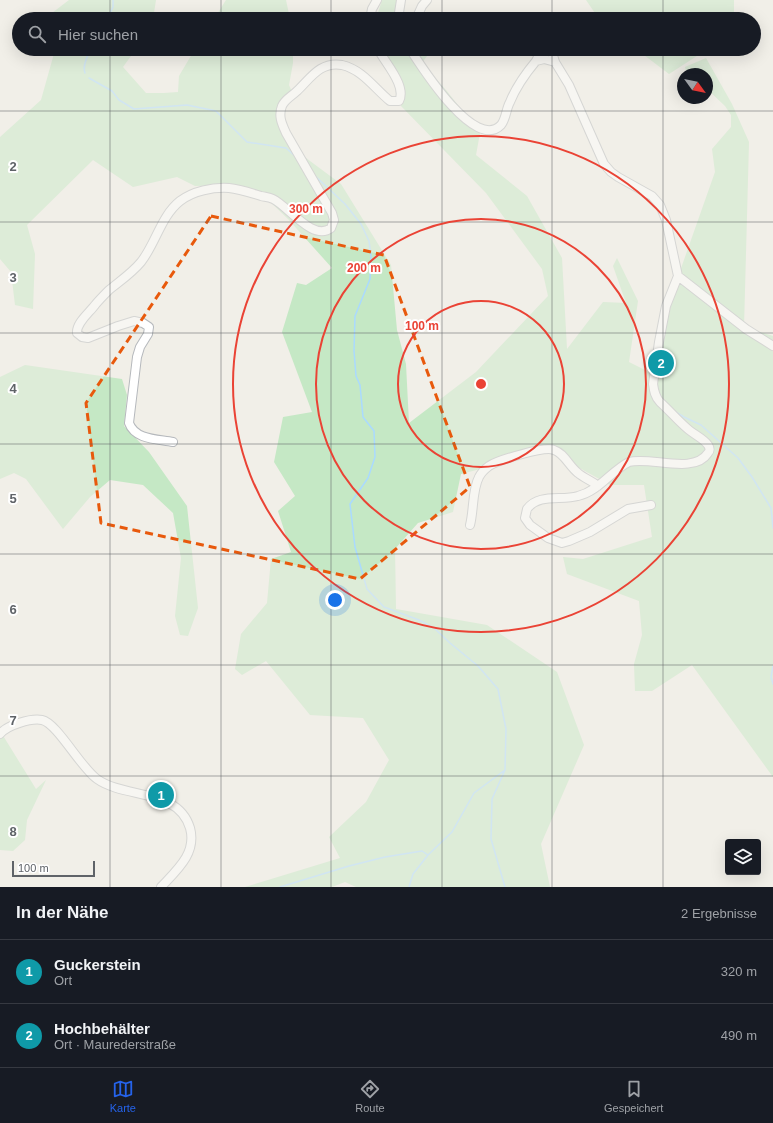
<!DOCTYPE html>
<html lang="de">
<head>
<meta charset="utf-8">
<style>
	body { margin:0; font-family:Arial,sans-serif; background:#242831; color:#f1f3f6 }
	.controls { position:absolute; right:12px; bottom:12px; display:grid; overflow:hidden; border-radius:4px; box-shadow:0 4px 16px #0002 }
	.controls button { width:36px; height:36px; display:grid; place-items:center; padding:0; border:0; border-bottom:1px solid #363941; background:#171b24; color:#f1f3f6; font:20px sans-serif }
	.compass { position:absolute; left:677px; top:68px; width:36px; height:36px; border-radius:50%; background:#171b24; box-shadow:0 4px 16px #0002; rotate:123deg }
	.scale { position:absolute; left:12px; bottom:10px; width:83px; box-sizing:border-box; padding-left:4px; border:2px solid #5f6368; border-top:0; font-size:11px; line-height:14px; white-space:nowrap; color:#5f6368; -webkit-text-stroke:3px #fff; paint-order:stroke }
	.you { position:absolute; left:335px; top:600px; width:14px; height:14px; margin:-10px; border:3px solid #fff; border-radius:50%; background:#1a73e8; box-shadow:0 0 0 6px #1a73e833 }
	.badge { display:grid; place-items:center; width:26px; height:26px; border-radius:50%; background:#2563eb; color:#fff; font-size:13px; font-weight:700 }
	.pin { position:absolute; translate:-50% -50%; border:2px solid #fff; box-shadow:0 1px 4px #0006 }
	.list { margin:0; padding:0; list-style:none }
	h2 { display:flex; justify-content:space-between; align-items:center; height:52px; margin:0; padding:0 16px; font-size:17px }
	h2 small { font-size:13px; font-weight:400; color:#9ea1a6 }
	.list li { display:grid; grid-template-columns:26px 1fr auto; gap:12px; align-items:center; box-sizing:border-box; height:64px; padding:0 16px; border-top:1px solid #363941 }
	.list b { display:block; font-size:15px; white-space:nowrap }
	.list p { margin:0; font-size:13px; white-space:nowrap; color:#9ea1a6 }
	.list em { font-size:13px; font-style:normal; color:#9ea1a6 }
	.icon { flex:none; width:22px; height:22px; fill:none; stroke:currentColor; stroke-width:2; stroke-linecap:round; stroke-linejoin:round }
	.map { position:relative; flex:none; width:773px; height:887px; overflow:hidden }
	.search { position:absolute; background:#171b24; box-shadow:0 4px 16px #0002; left:12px; right:12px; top:12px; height:44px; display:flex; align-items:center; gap:10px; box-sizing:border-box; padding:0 14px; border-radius:22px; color:#9ea1a6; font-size:15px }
	.sheet { height:180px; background:#171b24 }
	nav { display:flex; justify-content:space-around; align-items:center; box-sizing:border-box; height:56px; border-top:1px solid #363941; background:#171b24; font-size:11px; color:#9ea1a6 }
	nav a { display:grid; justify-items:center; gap:2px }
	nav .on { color:#2563eb }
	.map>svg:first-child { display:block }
	.green { fill:#c5e8c5 }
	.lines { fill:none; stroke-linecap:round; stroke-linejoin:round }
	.stream { stroke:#aadaff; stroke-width:1.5 }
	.minor-casing { stroke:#b5b8bc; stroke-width:10 }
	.minor { stroke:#fff; stroke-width:8 }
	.marked { fill:none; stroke:#e8590c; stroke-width:3; stroke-dasharray:8 5; stroke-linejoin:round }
	.grid { fill:none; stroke:#5f6368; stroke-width:1; stroke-opacity:0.55 }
	.ring { fill:none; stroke:#ea4335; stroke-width:2 }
	.grid-label { font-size:13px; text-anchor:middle; font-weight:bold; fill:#5f6368; stroke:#fff; stroke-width:4; stroke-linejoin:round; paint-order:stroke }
	.centre { fill:#ea4335; stroke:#fff; stroke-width:2 }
	.ring-label { font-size:12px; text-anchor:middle; font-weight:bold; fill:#ea4335; stroke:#fff; stroke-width:4; stroke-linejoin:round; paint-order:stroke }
</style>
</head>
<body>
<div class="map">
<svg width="773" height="887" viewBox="0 0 773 887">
	<rect width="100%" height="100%" fill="#f1efe8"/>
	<path class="green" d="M69,0H156L153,19H50L52,13Z
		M226,0H286L290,19H214Z
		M382,0H398L397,19H376Z
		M586,0H734V17L732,19H599Z
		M54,49H136L123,67L146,93H164L178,92L179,76L195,49H293V63L289,85L292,92L279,106L292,147L310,161L341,184L391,265L397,330L406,364L409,423L476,372L548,296L542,269L486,193L401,106L405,89L381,49H432L422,63L446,90L480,133L476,155L527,196L562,258L567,349L603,302L626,303L613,266L617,258L638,301L629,362L649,372L663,366L666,359L658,358L679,274L715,172L712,149L731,127V115L725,106L707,89V74H687L685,67L706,58L732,104L749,142L744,327L773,336V777L692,665L652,691H635L634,664L642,635L639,601L567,574L563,557L583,559L652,537L644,485H610L549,451L461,474L453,512L418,523L395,549L396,609L487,625L557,672L584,745L541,844L550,887H356L345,882L332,887H245L340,858L329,837L366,802L389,760L363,718L310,715L266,661L242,675L235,669L241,634L267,603L271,559L291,552L278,511L295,496L274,462L283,417L312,412L282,332L297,283L306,285L332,268L288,219L260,192L230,185L195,186L177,177L133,187L93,160L27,225L35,254L33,309L15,305L11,272L0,259V137L41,100L55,50Z
		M636,49H704L700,54L669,74Z
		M25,365L122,379L127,395L124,426L149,452L187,506L198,608L188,636L180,635L175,616L181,558L173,513L143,485L110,480L90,497L63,529L26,479L14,473L0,479V377Z
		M2,734L36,789L46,780L27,820L25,840L13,851L0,850V738Z"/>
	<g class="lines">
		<path class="stream" d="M107,19L113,7V0
			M85,73C82,65 88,57 90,49
			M89,78L112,91L119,100L134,109L187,105L216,111L247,142L286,148L296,157
			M314,175L345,204L361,224L369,241L371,256L370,279L355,316L354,351L356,376L360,385L363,417L374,431L375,457L368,478L350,504L355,547L367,589L384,607L419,620L434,628L450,643L478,666L498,689L506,729L505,770L492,799L491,839L505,887
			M674,411L684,417L701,425L738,458L752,477L771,508L773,528
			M773,666L771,677L773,684
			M280,887L349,866L385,857L422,851L428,855
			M409,887L413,874L428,855L452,832L474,793L505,770"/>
		<defs>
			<path id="minor" d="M370,19L372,9L377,0
				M398,19L401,0
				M416,19L422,6L427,0
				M410,49C421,66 475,152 501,125C506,119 506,109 510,102C516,87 526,73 536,61L544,59L555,62
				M551,49L555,62L569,85L604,164L611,172L618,177L652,196L660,205L666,220L678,276L746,329L773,346
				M536,61L542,49
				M173,442C158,439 135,440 129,423L137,357L140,347L148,334L149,327L143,323L134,321L118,326L88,338L82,337L77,333C76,323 89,313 95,305C99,300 104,295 109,290C120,281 132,273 141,262C156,243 161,216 180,201C193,191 213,187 229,188C240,189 251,193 261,196C265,197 269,197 273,199C288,206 313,242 331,228L334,220L332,213L286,133C282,124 278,116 282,106C285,99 292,96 297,91C310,79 320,61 342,65C363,70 374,88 390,101H399C407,86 385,63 378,49
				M651,505L628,509L590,532L569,541L562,543L548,538L530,525L525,518L527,509C539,493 561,501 578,496C599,491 611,471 629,462C650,456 694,475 708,453C710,451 710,448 708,445C704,439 695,435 689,430C679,422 670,411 660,402C655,397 654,391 653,384L659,342L666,306L678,276
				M470,525C474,510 472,490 479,477C481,473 485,469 489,466C498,460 545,446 554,450C564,453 569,466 578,473C584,478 592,481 598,486
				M0,734C7,725 31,718 42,720C57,723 81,768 97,779C125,799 178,788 190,828C197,853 177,870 161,887"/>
		</defs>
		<use href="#minor" class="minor-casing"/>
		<use href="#minor" class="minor"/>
	</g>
	<path d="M0 0H773V887H0ZM211,216L384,255L470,487L360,579L101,523L86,403Z" fill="#f1efe8" fill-opacity=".55" fill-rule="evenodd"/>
	<path class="marked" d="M211,216L384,255L470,487L360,579L101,523L86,403Z"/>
	<path class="grid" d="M110,0V19M221,0V19M331,0V19M442,0V19M552,0V19M663,0V19M110,49V887M221,49V887M331,49V887M442,49V887M552,49V887M663,49V887M0,111H773M0,222H773M0,333H773M0,444H773M0,554H773M0,665H773M0,776H773"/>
	<g class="ring">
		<circle cx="481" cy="384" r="83"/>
		<circle cx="481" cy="384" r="165"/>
		<circle cx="481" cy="384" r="248"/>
	</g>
	<g class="grid-label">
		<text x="13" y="171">2</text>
		<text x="13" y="282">3</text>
		<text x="13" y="393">4</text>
		<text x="13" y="503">5</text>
		<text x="13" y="614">6</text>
		<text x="13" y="725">7</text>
		<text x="13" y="836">8</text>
	</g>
	<circle cx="481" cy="384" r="6" class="centre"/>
	<g class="ring-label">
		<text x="306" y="213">300 m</text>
		<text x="364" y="272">200 m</text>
		<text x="422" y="330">100 m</text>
	</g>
</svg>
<div class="controls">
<button><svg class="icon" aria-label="layers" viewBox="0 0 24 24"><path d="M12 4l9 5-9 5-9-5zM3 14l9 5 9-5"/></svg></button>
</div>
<svg class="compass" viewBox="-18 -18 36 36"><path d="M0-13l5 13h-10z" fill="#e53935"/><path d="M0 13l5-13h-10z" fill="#9ea1a6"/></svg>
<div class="scale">100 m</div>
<div class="you"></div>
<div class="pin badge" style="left:161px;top:795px;background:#0f9aa8">1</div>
<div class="pin badge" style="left:661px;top:363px;background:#0f9aa8">2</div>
<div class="search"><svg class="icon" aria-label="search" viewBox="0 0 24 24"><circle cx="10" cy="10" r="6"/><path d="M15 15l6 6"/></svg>Hier suchen</div>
</div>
<section class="sheet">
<h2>In der Nähe<small>2 Ergebnisse</small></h2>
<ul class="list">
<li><span class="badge" style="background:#0f9aa8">1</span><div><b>Guckerstein</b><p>Ort</p></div><em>320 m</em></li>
<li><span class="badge" style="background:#0f9aa8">2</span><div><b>Hochbehälter</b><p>Ort · Maurederstraße</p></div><em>490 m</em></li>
</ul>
</section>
<nav>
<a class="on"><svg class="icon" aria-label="map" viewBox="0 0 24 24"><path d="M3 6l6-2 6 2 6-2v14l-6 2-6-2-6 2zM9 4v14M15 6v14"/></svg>Karte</a>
<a><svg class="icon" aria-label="directions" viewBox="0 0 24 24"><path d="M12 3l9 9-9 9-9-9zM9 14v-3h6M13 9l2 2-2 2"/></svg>Route</a>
<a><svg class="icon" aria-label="saved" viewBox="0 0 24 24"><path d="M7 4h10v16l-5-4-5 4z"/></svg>Gespeichert</a>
</nav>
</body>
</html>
